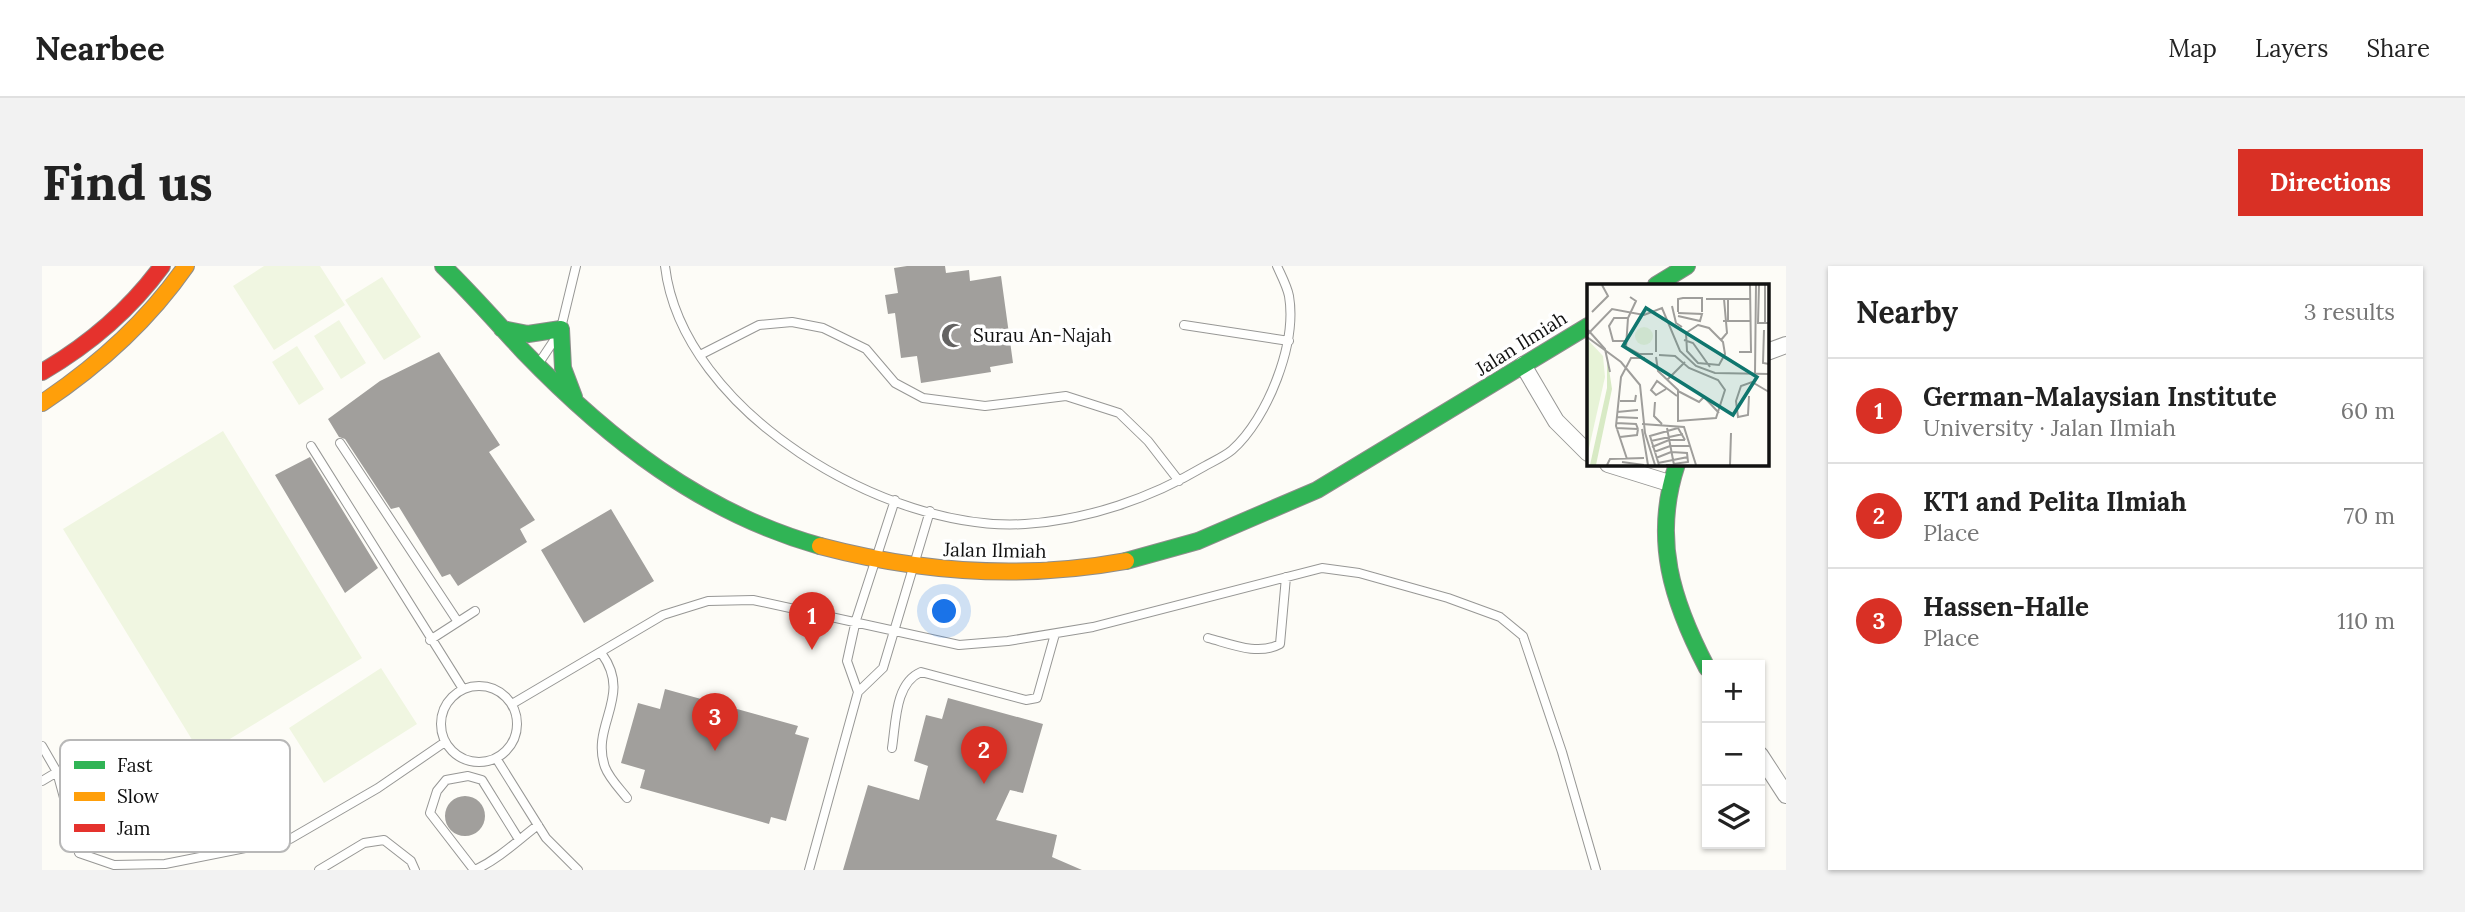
<!DOCTYPE html>
<html lang="en">
<head>
<meta charset="utf-8">
<style>
	body { margin:0; font-family:Lora,serif; background:#f2f2f2; color:#222 }
	.controls { position:absolute; right:21px; bottom:21px; display:grid; overflow:hidden; border-radius:0px; box-shadow:0 2px 5px #0004 }
	.controls button { width:63px; height:63px; display:grid; place-items:center; padding:0; border:0; border-bottom:2px solid #e0e0e0; background:#fff; color:#222; font:35px sans-serif }
	.you { position:absolute; left:903px; top:346px; width:24px; height:24px; margin:-18px; border:5px solid #fff; border-radius:50%; background:#1a73e8; box-shadow:0 0 0 10px #1a73e833 }
	.badge { display:grid; place-items:center; width:46px; height:46px; border-radius:50%; background:#d93025; color:#fff; font-size:23px; font-weight:700 }
	.pin { position:absolute; translate:-50% -58px; filter:drop-shadow(0 2px 4px #0008) }
	.pin::after { content:''; position:absolute; top:37px; width:24px; height:21px; background:inherit; clip-path:polygon(0 0,100% 0,50% 100%) }
	.list { margin:0; padding:0; list-style:none }
	h2 { display:flex; justify-content:space-between; align-items:center; height:91px; margin:0; padding:0 28px; font-size:30px }
	h2 small { font-size:23px; font-weight:400; color:#767676 }
	.list li { display:grid; grid-template-columns:46px 1fr auto; gap:21px; align-items:center; box-sizing:border-box; height:105px; padding:0 28px; border-top:2px solid #e0e0e0 }
	.list b { display:block; font-size:26px; white-space:nowrap }
	.list p { margin:0; font-size:23px; white-space:nowrap; color:#767676 }
	.list em { font-size:23px; font-style:normal; color:#767676 }
	.icon { flex:none; width:38px; height:38px; fill:none; stroke:currentColor; stroke-width:2; stroke-linecap:round; stroke-linejoin:round }
	.map { position:relative; flex:none; width:1744px; height:604px; overflow:hidden; border-radius:0px }
	header { display:flex; align-items:center; gap:42px; box-sizing:border-box; height:98px; padding:0 35px; background:#fff; border-bottom:2px solid #e0e0e0 }
	header strong { font-size:33px }
	nav { display:flex; gap:38px; margin-inline-start:auto; font-size:24px }
	.intro { display:flex; align-items:center; justify-content:space-between; box-sizing:border-box; height:168px; padding:0 42px }
	h1 { margin:0; font-size:49px }
	.button { padding:18px 32px; border-radius:0px; background:#d93025; color:#fff; font-size:24px; font-weight:700 }
	main { display:flex; gap:42px; padding:0 42px }
	aside { flex:1; background:#fff; border-radius:0px; box-shadow:0 2px 5px #0004 }
	.map>svg:first-child { display:block }
	.pitch { fill:#f0f6e1 }
	.building { fill:#a19f9c }
	.lines { fill:none; stroke-linecap:round; stroke-linejoin:round }
	.lane-casing { stroke:#979795; stroke-width:10 }
	.street-casing { stroke:#979795; stroke-width:18 }
	.fast-casing { stroke:#8e8d8b; stroke-width:18 }
	.slow-casing { stroke:#8e8d8b; stroke-width:18 }
	.jam-casing { stroke:#8e8d8b; stroke-width:18 }
	.lane { stroke:#fffffe; stroke-width:8 }
	.street { stroke:#fffffe; stroke-width:16 }
	.fast { stroke:#30b455; stroke-width:16 }
	.slow { stroke:#ff9f0a; stroke-width:16 }
	.jam { stroke:#e5322d; stroke-width:16 }
	.labels { text-anchor:middle; dominant-baseline:central; stroke-width:7; stroke-linejoin:round; paint-order:stroke }
	.poi-label { font-size:19px; fill:#111; stroke:#fff; text-anchor:start }
	.street-label { font-size:19px; fill:#111; stroke:#fff }
	.inset-road { fill:none; stroke:#9f9e9b; stroke-width:2 }
	.view { fill:#0f766e; fill-opacity:0.15; stroke:#0f766e; stroke-width:3.5 }
	.inset-edge { fill:none; stroke:#111; stroke-width:3.5 }
	.key { fill:#fff; stroke:#b8b8b8; stroke-width:2 }
	.key-label { font-size:19px; fill:#111 }
</style>
</head>
<body>
<header>
<strong>Nearbee</strong>
<nav><a>Map</a><a>Layers</a><a>Share</a></nav>
</header>
<div class="intro"><h1>Find us</h1><a class="button">Directions</a></div>
<main>
<div class="map">
<svg width="1744" height="604" viewBox="0 0 1744 604">
	<rect width="100%" height="100%" fill="#fdfcf7"/>
	<path class="pitch" d="M222,0H278L303,39L232,84L191,20Z
		M340,11L379,71L342,94L303,34Z
		M297,54L324,97L299,113L272,70Z
		M255,80L282,123L257,139L230,96Z
		M181,165L320,392L160,490L21,263Z
		M339,402L375,458L282,517L247,462Z"/>
	<path class="building" d="M865,0H903L904,7L927,4L928,15L959,10L971,97L948,101L949,106L879,117L875,90L859,92L853,47L846,48L843,29L856,27L852,2Z
		M397,86L458,179L447,186L493,254L478,263L485,276L416,320L408,308L400,311L357,241L349,243L303,173L297,171L286,153L338,115Z
		M268,191L336,302L303,327L233,209Z
		M569,243L612,315L542,357L499,284Z
		M623,423L756,460L753,468L767,472L744,555L729,551L727,558L598,522L603,504L579,497L596,437L618,443Z
		M906,432L1001,458L981,527L968,524L954,554L1015,569L1010,591L1040,604H801L826,519L877,534L886,500L872,495L884,449L900,453Z
		M403 550a20 20 0 1 1 40 0a20 20 0 1 1-40 0Z"/>
	<g class="lines">
		<defs>
			<path id="lane" d="M623,0C640,146 846,267 983,258C1046,254 1109,232 1163,200C1172,195 1183,190 1190,184C1226,152 1255,77 1247,30C1245,20 1239,9 1235,0
				M1142,59L1247,75
				M519,62L534,0
				M658,89L717,59L750,56L781,62L824,83L853,117L881,132L943,140L1024,130L1077,147L1106,175L1137,215
				M497,97L513,73
				M298,177L416,356
				M269,180L421,423
				M1166,372C1189,378 1216,390 1238,378L1244,311
				M388,374L433,345
				M560,388C591,431 548,459 563,501C567,512 578,523 585,532
				M399 458a38 38 0 1 1 76 0a38 38 0 1 1-76 0Z
				M816,426L805,395L814,354L853,234
				M470,438L621,349L666,335L711,334L917,379L966,375L1051,361L1280,302L1317,307L1406,332L1458,351L1481,370L1520,486L1554,604
				M0,480L15,506L37,587L72,599L123,598L248,573L336,522L403,476
				M850,482C854,456 853,417 879,406L984,434L995,432L1013,368
				M454,492L504,572L536,604
				M0,515L15,506
				M277,604L322,577L342,574L369,595L373,604
				M432,604L388,547L395,525L404,514L426,510L440,514L476,572
				M433,604C458,592 475,575 496,559
				M767,604L816,426L841,402L888,245"/>
			<path id="street" d="M1725,86L1744,79
				M1481,99L1514,155L1546,187
				M1566,198L1627,217
				M1718,489L1744,529"/>
			<path id="fast" d="M401,0C429,27 455,57 482,86C566,173 660,247 778,280
				M1614,19L1645,0
				M460,63L486,68L519,63L521,102L532,131
				M1635,198C1610,273 1630,335 1665,402
				M1084,295L1156,275L1275,224L1546,60"/>
			<path id="slow" d="M0,137C57,99 105,56 144,0
				M778,280C880,307 980,314 1084,295"/>
			<path id="jam" d="M0,106C48,78 87,45 120,0"/>
		</defs>
		<use href="#lane" class="lane-casing"/>
		<use href="#street" class="street-casing"/>
		<use href="#fast" class="fast-casing"/>
		<use href="#slow" class="slow-casing"/>
		<use href="#jam" class="jam-casing"/>
		<use href="#lane" class="lane"/>
		<use href="#street" class="street"/>
		<use href="#fast" class="fast"/>
		<use href="#slow" class="slow"/>
		<use href="#jam" class="jam"/>
	</g>
	<defs>
		<symbol id="mosque-bare" viewBox="-9 -9 18 18"><path d="M3.5-4.9A6 6 0 1 0 3.5 4.9A5 5 0 1 1 3.5-4.9Z" fill="#646362" stroke="#fff" stroke-width="2.5" paint-order="stroke"/></symbol>
	</defs>
	<g fill-rule="evenodd">
		<use href="#mosque-bare" x="894" y="52" width="35" height="35"/>
	</g>
	<g class="labels">
		<g class="poi-label">
			<text x="931" y="69">Surau An-Najah</text>
		</g>
		<g class="street-label">
			<text transform="translate(1479 77) rotate(-32)">Jalan Ilmiah</text>
			<text transform="translate(953 284) rotate(1)">Jalan Ilmiah</text>
		</g>
	</g>
	<g transform="translate(1545 18)">
		<rect width="182" height="182" fill="#fdfcf7"/>
		<path d="M0,55L16,72L18,93L0,173Z" fill="#e7f3d7"/>
		<path d="M20,72L25,105L9,181H3L20,104Z" fill="#d8eac5"/>
		<path d="M48 52a9 9 0 1 1 18 0a9 9 0 1 1-18 0Z" fill="#f0f6e1"/>
		<path class="inset-road" d="M172,1L171,39H182M43,13L49,17L41,34L39,63L52,70H66M119,15H163M85,22L89,39L95,43M5,28L21,12L15,1M91,28V15L96,14H115V28M91,32L113,37L115,30L91,29M136,37H163M141,37V15M178,39V1M111,41L122,44L136,58L138,70L132,81L111,79L100,67L99,49ZM1,46L18,65L23,88M69,46V68M177,46L176,79L182,80M0,51L25,25L57,31L75,24L93,67L109,82L128,89L182,90M0,53L34,78L53,101L58,149L68,181M97,56L106,59L123,83M134,56L140,49L137,15M40,57H26L22,42L27,34H41M152,68H164L163,1M69,73L71,87L91,106V137L129,134L138,106L131,96L102,84L88,72L72,71M168,89L169,1M80,96L98,78M79,105L69,111L64,106L70,97L90,112M91,107L112,118L117,113L132,129M162,112L161,131L151,133L149,117L154,102L165,98L182,108M33,117H48L49,111M68,118L67,132L75,140M30,128L51,126M29,133L51,134M29,139L49,140L51,145M55,140L97,143L109,181M29,144L51,145M80,144L87,181M55,145L61,181M33,153L50,151L51,145M64,157L96,150M65,163L82,156H98M67,168L83,162H102M69,174L84,168L100,169L101,178L79,181M40,175L29,142L34,93L44,74H58M35,178L57,181M71,179L101,173M20,181L23,175L57,174M72,181L63,152L91,144L98,156M143,181L144,149"/>
		<path class="view" d="M59,24L170,93L146,131L36,62Z"/>
		<rect width="182" height="182" class="inset-edge"/>
	</g>
	<rect x="18" y="474" width="230" height="112" rx="10" class="key"/>
	<rect x="32" y="495" width="31" height="8" fill="#30b455"/>
	<rect x="32" y="526" width="31" height="9" fill="#ff9f0a"/>
	<rect x="32" y="558" width="31" height="8" fill="#e5322d"/>
	<g class="key-label">
		<text x="75" y="506">Fast</text>
		<text x="75" y="537">Slow</text>
		<text x="75" y="569">Jam</text>
	</g>
</svg>
<div class="controls">
<button>+</button>
<button>−</button>
<button><svg class="icon" aria-label="layers" viewBox="0 0 24 24"><path d="M12 4l9 5-9 5-9-5zM3 14l9 5 9-5"/></svg></button>
</div>
<div class="you"></div>
<div class="pin badge" style="left:770px;top:384px">1</div>
<div class="pin badge" style="left:942px;top:518px">2</div>
<div class="pin badge" style="left:673px;top:485px">3</div>
</div>
<aside>
<h2>Nearby<small>3 results</small></h2>
<ul class="list">
<li><span class="badge">1</span><div><b>German-Malaysian Institute</b><p>University · Jalan Ilmiah</p></div><em>60 m</em></li>
<li><span class="badge">2</span><div><b>KT1 and Pelita Ilmiah</b><p>Place</p></div><em>70 m</em></li>
<li><span class="badge">3</span><div><b>Hassen-Halle</b><p>Place</p></div><em>110 m</em></li>
</ul>
</aside>
</main>
</body>
</html>
